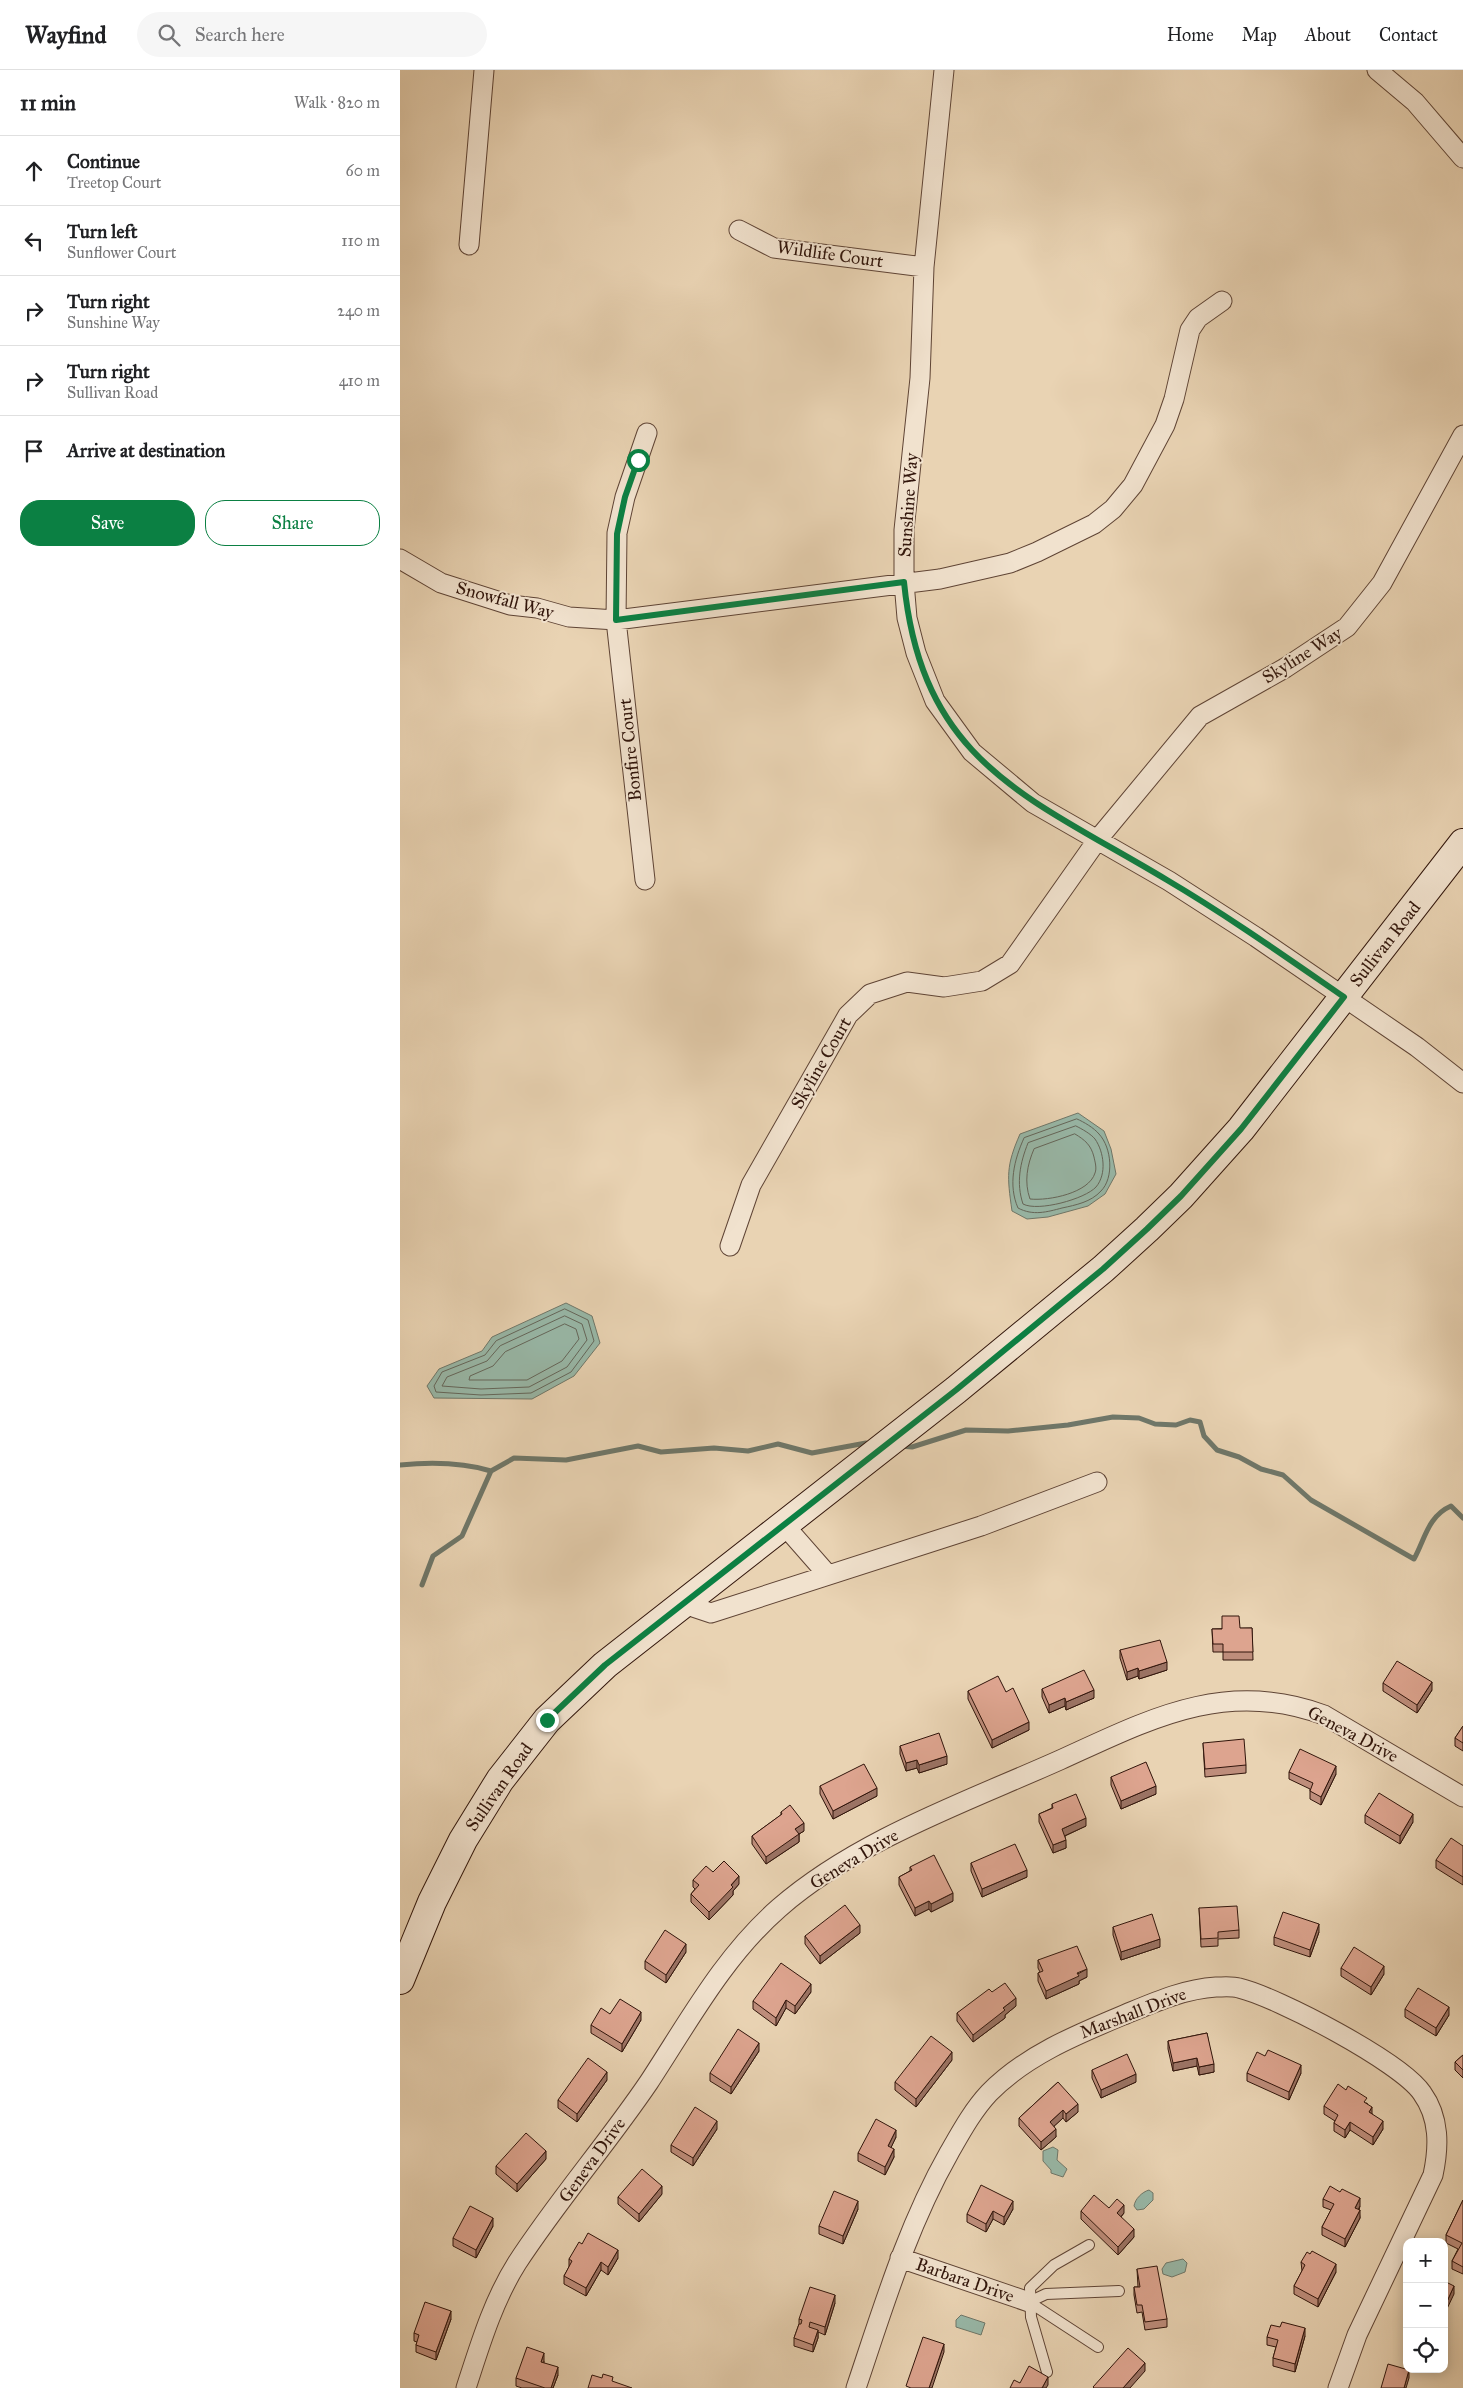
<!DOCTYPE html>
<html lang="en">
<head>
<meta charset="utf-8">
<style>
	body { margin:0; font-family:"IM FELL Great Primer",serif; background:#f6f6f6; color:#202124 }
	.controls { position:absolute; right:15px; bottom:15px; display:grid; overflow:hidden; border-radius:10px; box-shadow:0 2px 12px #0003 }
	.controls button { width:45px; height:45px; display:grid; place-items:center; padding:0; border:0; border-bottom:1px solid #e0e0e0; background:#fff; color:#202124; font:25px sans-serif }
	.stop { position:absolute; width:15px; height:15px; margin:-11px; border:4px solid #0b8043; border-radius:50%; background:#fff }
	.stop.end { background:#0b8043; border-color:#fff; box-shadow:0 1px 5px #0008 }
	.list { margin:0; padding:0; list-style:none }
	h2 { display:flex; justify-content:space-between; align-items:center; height:65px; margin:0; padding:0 20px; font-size:21px }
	h2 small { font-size:16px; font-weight:400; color:#757577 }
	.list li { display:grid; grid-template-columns:32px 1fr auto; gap:15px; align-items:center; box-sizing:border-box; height:70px; padding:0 20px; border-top:1px solid #e0e0e0 }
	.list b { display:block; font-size:19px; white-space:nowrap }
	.list p { margin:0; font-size:16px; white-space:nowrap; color:#757577 }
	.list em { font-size:16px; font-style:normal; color:#757577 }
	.actions { display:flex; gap:10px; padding:15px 20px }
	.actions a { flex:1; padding:11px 0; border:1px solid #0b8043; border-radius:20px; text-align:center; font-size:18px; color:#0b8043 }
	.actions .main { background:#0b8043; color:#fff }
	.icon { flex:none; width:28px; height:28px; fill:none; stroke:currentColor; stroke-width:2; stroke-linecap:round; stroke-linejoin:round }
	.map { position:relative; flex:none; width:1063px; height:2318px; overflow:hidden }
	header { display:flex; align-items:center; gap:30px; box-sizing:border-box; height:70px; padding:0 25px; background:#fff; border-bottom:1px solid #e0e0e0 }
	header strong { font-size:24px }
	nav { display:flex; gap:28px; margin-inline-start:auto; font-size:18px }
	.search { width:350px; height:45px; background:#f6f6f6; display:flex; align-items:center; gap:12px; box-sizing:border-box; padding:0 18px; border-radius:28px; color:#757577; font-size:19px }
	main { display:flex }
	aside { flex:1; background:#fff }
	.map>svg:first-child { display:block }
	.water { fill:#98b8a8; stroke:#6f7769 }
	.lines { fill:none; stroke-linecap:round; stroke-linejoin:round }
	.shore { stroke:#64665a; stroke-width:1 }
	.stream { stroke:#6f7769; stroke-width:5 }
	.lane-casing { stroke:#5f4435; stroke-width:12 }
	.street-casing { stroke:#5f4435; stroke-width:21 }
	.secondary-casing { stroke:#31150b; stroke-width:30 }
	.lane { stroke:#f1e2ce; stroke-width:10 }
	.street { stroke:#f1e2ce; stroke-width:19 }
	.secondary { stroke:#f1e2ce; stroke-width:28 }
	.wall { fill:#be8d7b; stroke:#31150b }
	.shaded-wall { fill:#9b7364; stroke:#31150b }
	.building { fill:#dda48f; stroke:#31150b }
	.route { stroke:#0b8043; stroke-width:6 }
	.labels { text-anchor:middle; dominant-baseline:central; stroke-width:4; stroke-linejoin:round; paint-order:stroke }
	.street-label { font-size:18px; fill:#31150b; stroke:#f1e2ce }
</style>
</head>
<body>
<header>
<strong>Wayfind</strong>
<div class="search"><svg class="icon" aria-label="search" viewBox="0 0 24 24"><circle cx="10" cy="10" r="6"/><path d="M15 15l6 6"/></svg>Search here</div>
<nav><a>Home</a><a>Map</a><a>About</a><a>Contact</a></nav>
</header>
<main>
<aside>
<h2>11 min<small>Walk · 820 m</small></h2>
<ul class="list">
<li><svg class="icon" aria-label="ahead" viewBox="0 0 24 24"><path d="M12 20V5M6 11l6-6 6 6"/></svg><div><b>Continue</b><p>Treetop Court</p></div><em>60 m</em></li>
<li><svg class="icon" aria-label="left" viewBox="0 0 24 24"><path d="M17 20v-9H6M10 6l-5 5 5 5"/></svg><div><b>Turn left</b><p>Sunflower Court</p></div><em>110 m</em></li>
<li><svg class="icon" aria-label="right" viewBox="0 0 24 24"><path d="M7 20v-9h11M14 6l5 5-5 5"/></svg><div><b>Turn right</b><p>Sunshine Way</p></div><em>240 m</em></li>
<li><svg class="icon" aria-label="right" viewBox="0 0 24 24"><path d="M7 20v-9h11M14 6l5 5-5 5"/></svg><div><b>Turn right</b><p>Sullivan Road</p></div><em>410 m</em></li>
<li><svg class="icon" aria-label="arrive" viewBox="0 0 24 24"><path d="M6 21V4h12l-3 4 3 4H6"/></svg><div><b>Arrive at destination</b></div></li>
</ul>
<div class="actions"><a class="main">Save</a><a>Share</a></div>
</aside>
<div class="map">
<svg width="1063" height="2318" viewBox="0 0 1063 2318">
	<rect width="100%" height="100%" fill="#e9d3b3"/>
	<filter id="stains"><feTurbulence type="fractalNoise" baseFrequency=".004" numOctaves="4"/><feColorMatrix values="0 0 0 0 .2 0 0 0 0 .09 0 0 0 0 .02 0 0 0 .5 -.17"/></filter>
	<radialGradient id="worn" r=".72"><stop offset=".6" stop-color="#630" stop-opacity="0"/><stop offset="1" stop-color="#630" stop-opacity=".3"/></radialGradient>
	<path class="water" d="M678,1043L704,1061L711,1079L716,1104L705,1124L688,1136L648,1147L627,1149L612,1141C607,1106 606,1096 620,1064Z
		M166,1233L192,1246L200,1273L174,1306L132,1329L34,1328L27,1316L39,1299L82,1281L92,1267Z
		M653,2077L658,2080L657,2090L667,2099L663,2107L651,2103V2100L643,2091V2081Z
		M749,2120L753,2123V2130L744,2139L737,2140L734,2136C735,2129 742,2122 749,2120Z
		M783,2189L787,2193L785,2202L772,2207L763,2204L762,2199L766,2193Z
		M561,2245L585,2253L581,2265L556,2257V2250Z"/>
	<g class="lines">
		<path class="shore" d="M677,1049C684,1052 694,1058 699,1064C712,1078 714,1108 701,1121C691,1132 676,1135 662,1138C647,1142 633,1146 618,1138C608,1115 614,1090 624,1068Z
			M676,1056C682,1059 691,1064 695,1069C704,1082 707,1104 696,1117C685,1129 638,1142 623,1134C616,1113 620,1093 628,1073Z
			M675,1064C685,1070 691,1075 694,1087C695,1092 697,1098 695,1103C689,1123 649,1131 630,1129C624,1112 627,1095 634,1079Z
			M165,1239L188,1250L194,1271L171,1302L131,1323L81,1325L36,1322L34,1316L42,1302L85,1285L96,1271Z
			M165,1246L182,1254L187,1270L167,1297L129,1317L81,1319L42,1316L47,1307L87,1291L100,1276Z
			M165,1254L176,1259L179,1269L162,1291L127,1310H69L70,1306L93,1296L105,1282Z"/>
		<path class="stream" d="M500,1376L512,1377L566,1360L608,1361L668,1355L713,1347L739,1348L755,1354L776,1355L790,1350L800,1352L804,1366L817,1380L839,1387L861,1399L883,1405L911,1430L1014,1489C1025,1469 1028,1446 1051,1436L1063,1448
			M0,1395C31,1392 61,1392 91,1401
			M22,1515L33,1486L62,1466L91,1401L114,1388L166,1390L238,1376L261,1382L314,1378L348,1381L378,1374L412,1383L466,1373"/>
		<defs>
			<path id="lane" d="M698,2277L629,2232L646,2224L719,2221
				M647,2302L631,2247L630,2218L654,2195L689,2175"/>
			<path id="street" d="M544,0L524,197L520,308L504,460V512L507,548L516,583L535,631L572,682L633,733L769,811L856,867L1017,977L1063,1013
				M977,0L1015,32L1063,88
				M339,160L374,178L524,197
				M69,175L84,0
				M0,489L41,513L110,535L137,538L169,547L216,550L540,509L610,493L637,482L694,454L713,439L733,415L765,355L774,329L790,260L798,248L822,231
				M245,810L216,550L217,463L225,427L247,363
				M330,1176L351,1115L448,945L470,924L507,912L544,917L582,911L610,894L698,769L800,646L885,598L947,557L982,513L1063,365
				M385,1456L428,1505
				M284,1534L311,1543L581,1456L697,1412
				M500,2188L629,2232
				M66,2318C80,2275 93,2231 117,2193C158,2130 207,2074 249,2012C289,1951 324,1886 379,1838C457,1770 566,1732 660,1690C748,1650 825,1608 924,1645L1063,1727
				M456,2318C483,2238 507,2157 549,2083C561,2062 573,2040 589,2023C626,1985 678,1964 726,1944C755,1932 784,1919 816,1917C823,1917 832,1916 839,1918C877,1927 1001,1992 1022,2023C1040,2048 1039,2077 1033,2105L957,2265L938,2318"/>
			<path id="secondary" d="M0,1910L32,1832L63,1770L100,1710L147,1650L205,1595L556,1320L703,1199L747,1159L781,1126L841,1059L1063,773"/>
		</defs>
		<use href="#lane" class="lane-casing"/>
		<use href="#street" class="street-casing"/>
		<use href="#secondary" class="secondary-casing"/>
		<use href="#lane" class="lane"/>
		<use href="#street" class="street"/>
		<use href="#secondary" class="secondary"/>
	</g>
	<path class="wall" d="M852,1558L853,1590H823V1582H813L812,1559Z
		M720,1580L767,1600L739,1609L738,1606L727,1610L720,1588Z
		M983,1613L1032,1620L1017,1643L983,1621Z
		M642,1619L694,1628L666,1640L665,1636L649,1643L642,1627Z
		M568,1621L606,1622L629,1660L592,1678L568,1629Z
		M1063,1656V1681L1055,1676V1668Z
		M803,1673L846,1695V1703L805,1707Z
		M500,1676L547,1694L519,1703L517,1698L506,1701L500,1684Z
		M889,1702L936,1704L921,1735L910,1729V1719L889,1709Z
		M711,1707L756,1724L721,1739L711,1715Z
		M420,1716L477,1726L433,1749L420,1724Z
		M652,1734L686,1756L665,1766L666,1778L653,1783L639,1752V1744L652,1738Z
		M381,1742L404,1761L399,1764V1772L366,1794L352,1774V1766L381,1745Z
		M965,1745L1013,1752L1000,1774L965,1753Z
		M1063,1776V1815L1036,1798V1790Z
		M571,1793L627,1807L582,1827L571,1801Z
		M510,1797L553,1831L531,1842L529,1839L515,1846L499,1815V1807L510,1801Z
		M313,1802L339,1814L333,1821V1825L309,1850L291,1832V1824L295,1819L293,1817V1810Z
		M799,1838L839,1860V1868L818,1869V1876L801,1877Z
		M713,1857L760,1877L721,1890L713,1865Z
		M919,1862L910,1887L874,1875V1867Z
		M460,1863L420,1894L405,1874V1866Z
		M286,1882L266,1913L245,1899V1891Z
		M638,1890L687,1907L679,1911V1914L646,1929L638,1911V1903L640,1902L638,1898Z
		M941,1898L984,1904L971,1925L941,1906Z
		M411,1922L395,1944L386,1938L376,1956L353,1939V1931Z
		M592,1922L616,1936L605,1945V1948L573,1972L557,1951V1943Z
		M1005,1939L1049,1945L1036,1966L1005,1947Z
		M210,1944L241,1950L222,1982L191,1963V1955Z
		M807,1963L814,2002L799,2005L797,1996L773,2001L768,1979V1971Z
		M359,1981L331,2024L310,2011V2003Z
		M1063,1985V2008L1055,2000V1992Z
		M552,1990L516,2037L495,2020V2012Z
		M692,2000L736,2012L701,2028L692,2008Z
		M847,2003H901L889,2030L847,2011Z
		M207,2010L177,2052L158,2038V2030Z
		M658,2012L678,2042L666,2052L663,2048L654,2056L656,2067L641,2080L619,2056V2048Z
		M967,2033L972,2044L983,2059L973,2075L950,2060L945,2068L934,2061V2053L935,2051L924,2044V2036Z
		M317,2059L293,2096L271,2082V2075Z
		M496,2067L491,2077L494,2087L485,2105L458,2091V2083Z
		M146,2089L117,2122L96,2104V2096Z
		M262,2124L239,2152L218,2134V2127Z
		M923,2129L960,2136L959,2140L960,2148L945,2177L922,2165V2157L931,2140L923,2137Z
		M1063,2130V2204L1052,2199V2191L1058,2179L1046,2173V2165Z
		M709,2138L724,2143L721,2147L734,2167L718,2185L681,2149V2141Z
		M458,2139L443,2174L419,2164V2156Z
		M613,2139L604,2155L593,2149L586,2162L567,2152V2144Z
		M93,2156L76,2188L53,2176V2168Z
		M182,2174L218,2188L208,2205L201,2200L186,2226L164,2214V2206L169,2197V2189Z
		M901,2192L936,2202L918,2237L894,2224V2216L902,2201Z
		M737,2199L767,2249V2257L745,2260L742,2242L737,2243L734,2225V2217H738Z
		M435,2233L425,2265L418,2262V2268L413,2282L394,2276V2268L399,2254V2249Z
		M51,2249L36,2290L16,2282V2275L17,2272L14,2271V2263Z
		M880,2257L905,2266L895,2302L873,2296V2288L876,2277L867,2275V2267Z
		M144,2291V2293L158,2305L153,2318H122L116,2316V2308Z"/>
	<path class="shaded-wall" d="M767,1592V1600L739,1609V1601Z
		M738,1598V1606L727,1610V1602Z
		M1032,1612V1620L1017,1643V1635Z
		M694,1620V1628L666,1640V1632Z
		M665,1628V1636L649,1643V1635Z
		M629,1652V1660L592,1678V1670Z
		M547,1686V1694L519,1703V1695Z
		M517,1690V1698L506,1701V1693Z
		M936,1696V1704L921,1735V1727Z
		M756,1716V1724L721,1739V1731Z
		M477,1718V1726L433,1749V1741Z
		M1013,1744V1752L1000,1774V1766Z
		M686,1748V1756L662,1767V1759Z
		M404,1753V1761L399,1764V1772L366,1794V1787L395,1759Z
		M666,1770V1778L653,1783V1775Z
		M627,1800V1807L582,1827V1819Z
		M339,1806V1814L333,1821V1825L309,1850V1842Z
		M553,1823V1831L531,1842V1834Z
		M529,1831V1839L515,1846V1838Z
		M919,1854V1862L910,1887V1880Z
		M460,1855V1863L420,1894V1886Z
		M760,1869V1877L721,1890V1882Z
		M286,1874V1882L266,1913V1905Z
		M984,1896V1904L971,1925V1917Z
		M687,1899V1907L679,1911V1914L646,1929V1921Z
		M411,1914V1922L395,1944V1936Z
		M616,1928V1936L605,1945V1948L573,1972V1965L603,1938Z
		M386,1930V1938L376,1956V1948Z
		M1049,1937V1945L1036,1966V1958Z
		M241,1942V1950L222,1982V1974Z
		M359,1973V1981L331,2024V2017Z
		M552,1982V1990L516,2037V2029Z
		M797,1988V1996L773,2001V1993Z
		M814,1994V2002L799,2005V1997Z
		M901,1995V2003L889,2030V2022Z
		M207,2002V2010L177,2052V2044Z
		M736,2004V2012L701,2028V2020Z
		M678,2034V2042L666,2052V2044Z
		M972,2037V2044L969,2042Z
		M663,2040V2048L650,2060V2052Z
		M317,2051V2059L293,2096V2088Z
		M983,2051V2059L973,2075V2067Z
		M950,2052V2060L945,2068V2060Z
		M656,2059V2067L641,2080V2072Z
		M496,2060V2067L488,2084V2076Z
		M494,2079V2087L485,2105V2097Z
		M146,2081V2089L117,2122V2114Z
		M262,2116V2124L239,2152V2144Z
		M960,2128V2136L955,2146V2138Z
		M458,2131V2139L443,2174V2166Z
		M613,2131V2139L604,2155V2147Z
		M724,2135V2143L717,2151V2143Z
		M960,2140V2148L945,2177V2169Z
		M593,2141V2149L586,2162V2154Z
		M93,2148V2156L76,2188V2180Z
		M734,2159V2167L718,2185V2177Z
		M218,2180V2188L208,2205V2197Z
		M201,2192V2200L186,2226V2218Z
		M936,2194V2202L918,2237V2229Z
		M1054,2216V2224L1044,2245V2238Z
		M435,2225V2233L425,2265V2257Z
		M51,2241V2249L36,2290V2282Z
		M905,2258V2266L895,2302V2294Z
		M418,2260V2268L413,2282V2275Z
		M544,2274V2282L532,2318H529Z
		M144,2283V2291L141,2300V2292Z
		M745,2293V2301L730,2318H723Z
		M158,2297V2305L153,2318H151Z
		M1009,2300V2308L1006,2318H1004Z
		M648,2307V2315L646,2318H642Z"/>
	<path class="building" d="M822,1546H839L840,1558H852L853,1582H823V1574H813L812,1559H822Z
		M760,1570L767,1592L739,1601L738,1598L727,1602L720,1580Z
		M997,1591L1032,1612L1017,1635L983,1613Z
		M684,1600L694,1620L666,1632L665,1628L649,1635L642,1619Z
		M598,1606L606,1622L613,1618L629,1652L592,1670L568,1621Z
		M1063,1656V1673L1055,1668Z
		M539,1663L547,1686L519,1695L517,1690L506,1693L500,1676Z
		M844,1669L846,1695L805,1699L803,1673Z
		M900,1679L936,1696L921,1727L910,1721L913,1713L889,1702Z
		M746,1692L756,1716L721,1731L711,1707Z
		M464,1694L477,1718L433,1741L420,1716Z
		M979,1723L1013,1744L1000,1766L965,1745Z
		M676,1724L686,1748L662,1759L666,1770L653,1775L639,1744L653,1738L652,1734Z
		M390,1735L404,1753L395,1759L399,1764L366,1787L352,1766L382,1744L381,1742Z
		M1051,1768L1063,1776V1807L1036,1790Z
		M615,1774L627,1800L582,1819L571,1793Z
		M534,1785L553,1823L531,1834L529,1831L515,1838L499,1807L512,1800L510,1797Z
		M324,1791L339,1806L331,1815L333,1817L309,1842L291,1824L299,1815L293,1810L306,1796L313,1802Z
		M445,1835L460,1855L420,1886L405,1866Z
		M837,1836L839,1860L818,1862V1868L801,1869L799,1838Z
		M883,1842L919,1854L910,1880L874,1867Z
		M752,1844L760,1869L721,1882L713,1857Z
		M265,1860L286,1874L266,1905L245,1891Z
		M677,1876L687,1899L677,1903L679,1906L646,1921L638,1903L643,1901L638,1890Z
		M954,1877L984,1896L971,1917L941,1898Z
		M381,1893L411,1914L395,1936L386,1930L376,1948L353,1931Z
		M605,1913L616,1928L603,1938L605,1940L573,1965L557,1943L589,1919L592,1922Z
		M1018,1918L1049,1937L1036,1958L1005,1939Z
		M220,1929L241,1942L222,1974L191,1955L201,1938L210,1944Z
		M338,1959L359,1973L331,2017L310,2003Z
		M807,1963L814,1994L799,1997L797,1988L773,1993L768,1971Z
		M531,1966L552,1982L516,2029L495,2012Z
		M868,1980L901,1995L889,2022L847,2003L857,1982L865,1986Z
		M727,1984L736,2004L701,2020L692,2000Z
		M1063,1985V2000L1055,1992Z
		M188,1988L207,2002L177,2044L158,2030Z
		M658,2012L678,2034L666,2044L663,2040L650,2052L656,2059L641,2072L619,2048Z
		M938,2014L946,2020L948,2016L967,2028L964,2032L972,2037L969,2042L983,2051L973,2067L950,2052L945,2060L934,2053L938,2045L924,2036Z
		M295,2037L317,2051L293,2088L271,2075Z
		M476,2049L496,2060L488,2076L494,2079L485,2097L458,2083Z
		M126,2063L146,2081L117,2114L96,2096Z
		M242,2099L262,2116L239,2144L218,2127Z
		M581,2115L613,2131L604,2147L593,2141L586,2154L567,2144Z
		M930,2116L940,2122L942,2119L960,2128L955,2138L960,2140L945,2169L922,2157L934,2134L923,2129Z
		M434,2121L458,2131L443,2166L419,2156Z
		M694,2125L709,2138L717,2129L724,2135L717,2143L734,2159L718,2177L681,2141Z
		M1063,2130V2197L1052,2191L1062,2173L1046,2165Z
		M70,2136L93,2148L76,2180L53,2168Z
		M188,2163L218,2180L208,2197L201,2192L186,2218L164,2206L172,2191L169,2189L179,2172L182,2174Z
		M912,2181L936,2194L918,2229L894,2216L905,2195L901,2192L907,2182L910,2184Z
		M757,2196L767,2249L745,2252L742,2235H737L734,2217H740L737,2199Z
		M1044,2211L1054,2216L1044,2238Z
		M410,2217L435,2225L425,2257L410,2252L409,2257L418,2260L413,2275L394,2268L399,2254H401L402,2250L399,2249Z
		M25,2232L51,2241L36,2282L16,2275L19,2265L14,2263Z
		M882,2252L905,2258L895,2294L873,2288L878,2270L867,2267L871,2255L880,2257Z
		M523,2267L544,2274L529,2318H511L506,2316Z
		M127,2277L144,2283L141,2292L158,2297L151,2318H145L116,2308Z
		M728,2278L745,2293L723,2318H694L693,2317Z
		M988,2294L1009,2300L1004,2318H981Z
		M629,2296L648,2307L642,2318H610L614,2310L620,2313Z
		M203,2304L213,2307L212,2311L232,2318H188L192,2305L202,2308Z"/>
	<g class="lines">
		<path class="route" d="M147,1650L205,1595L556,1320L703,1199L747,1159L781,1126L841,1059L944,927C886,887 828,846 767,810C629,727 522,694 504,512L216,550L217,464L225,427L238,390"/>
	</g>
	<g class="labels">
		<g class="street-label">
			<text transform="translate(430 184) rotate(8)">Wildlife Court</text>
			<text transform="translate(508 435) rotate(-86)">Sunshine Way</text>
			<text transform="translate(105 530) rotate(15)">Snowfall Way</text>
			<text transform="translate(902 585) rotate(-32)">Skyline Way</text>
			<text transform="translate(230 680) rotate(-96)">Bonfire Court</text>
			<text transform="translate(985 874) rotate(-52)">Sullivan Road</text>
			<text transform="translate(421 993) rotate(-60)">Skyline Court</text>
			<text transform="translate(953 1664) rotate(28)">Geneva Drive</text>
			<text transform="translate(99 1717) rotate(-55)">Sullivan Road</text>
			<text transform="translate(454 1789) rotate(-31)">Geneva Drive</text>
			<text transform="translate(733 1943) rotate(-21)">Marshall Drive</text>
			<text transform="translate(192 2090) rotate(-54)">Geneva Drive</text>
			<text transform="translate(565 2210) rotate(19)">Barbara Drive</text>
		</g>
	</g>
	<rect width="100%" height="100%" filter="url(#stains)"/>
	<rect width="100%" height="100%" fill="url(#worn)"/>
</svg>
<div class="controls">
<button>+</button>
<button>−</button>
<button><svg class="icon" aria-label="locate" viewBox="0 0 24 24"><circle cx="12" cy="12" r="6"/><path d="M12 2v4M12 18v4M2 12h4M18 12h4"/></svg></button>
</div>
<div class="stop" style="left:238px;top:390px"></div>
<div class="stop end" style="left:147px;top:1650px"></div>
</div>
</main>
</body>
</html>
